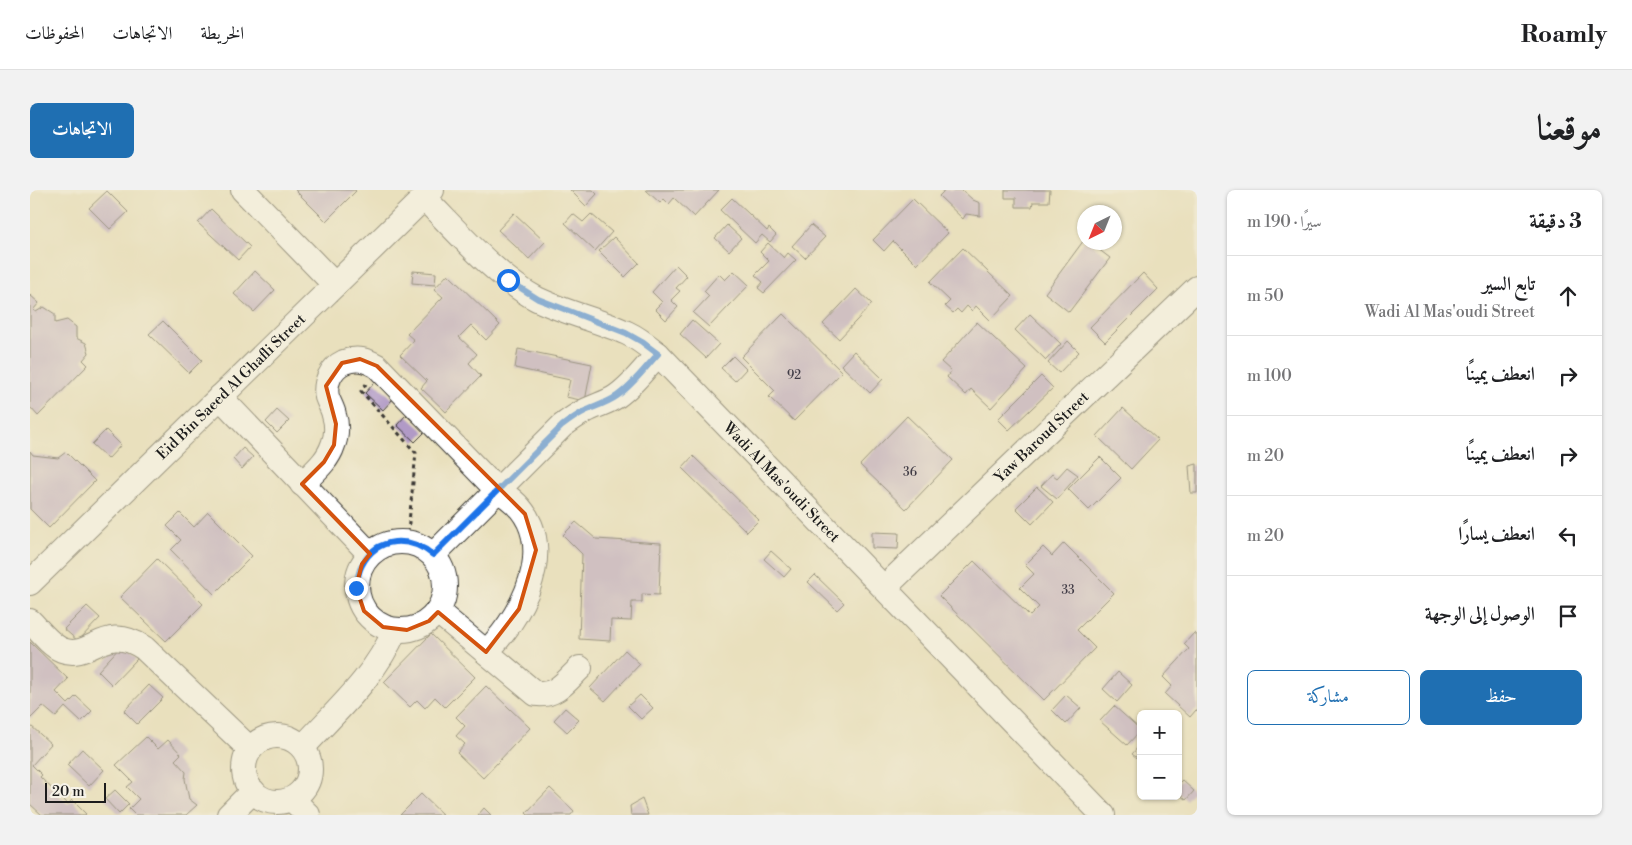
<!DOCTYPE html>
<html lang="ar">
<head>
<meta charset="utf-8">
<style>
	body { margin:0; font-family:"Libre Bodoni",Amiri,serif; background:#f2f2f2; color:#202124; direction:rtl }
	.controls { position:absolute; right:15px; bottom:15px; display:grid; overflow:hidden; border-radius:8px; box-shadow:0 1px 4px #0004 }
	.controls button { width:45px; height:45px; display:grid; place-items:center; padding:0; border:0; border-bottom:1px solid #e0e0e0; background:#fff; color:#202124; font:25px sans-serif }
	.compass { position:absolute; left:1047px; top:15px; width:45px; height:45px; border-radius:50%; background:#fff; box-shadow:0 1px 4px #0004; rotate:223deg }
	.scale { position:absolute; left:15px; bottom:12px; width:61px; box-sizing:border-box; padding-left:5px; border:2px solid #1c1c1c; border-top:0; font-size:14px; line-height:18px; white-space:nowrap; color:#1c1c1c; -webkit-text-stroke:4px #f7f3e8; paint-order:stroke }
	.stop { position:absolute; width:15px; height:15px; margin:-11px; border:4px solid #1a73e8; border-radius:50%; background:#fff }
	.stop.end { background:#1a73e8; border-color:#fff; box-shadow:0 1px 5px #0008 }
	.list { margin:0; padding:0; list-style:none }
	h2 { display:flex; justify-content:space-between; align-items:center; height:65px; margin:0; padding:0 20px; font-size:21px }
	h2 small { font-size:16px; font-weight:400; color:#757577 }
	.list li { display:grid; grid-template-columns:32px 1fr auto; gap:15px; align-items:center; box-sizing:border-box; height:80px; padding:0 20px; border-top:1px solid #e0e0e0 }
	.list b { display:block; font-size:19px; white-space:nowrap }
	.list p { margin:0; font-size:16px; white-space:nowrap; color:#757577 }
	.list em { font-size:16px; font-style:normal; color:#757577 }
	.actions { display:flex; gap:10px; padding:15px 20px }
	.actions a { flex:1; padding:11px 0; border:1px solid #1f6fb2; border-radius:8px; text-align:center; font-size:18px; color:#1f6fb2 }
	.actions .main { background:#1f6fb2; color:#fff }
	.icon { flex:none; width:28px; height:28px; fill:none; stroke:currentColor; stroke-width:2; stroke-linecap:round; stroke-linejoin:round }
	.map { position:relative; flex:none; width:1167px; height:625px; overflow:hidden; direction:ltr; border-radius:8px }
	header { display:flex; align-items:center; gap:30px; box-sizing:border-box; height:70px; padding:0 25px; background:#fff; border-bottom:1px solid #e0e0e0 }
	header strong { font-size:24px }
	nav { display:flex; gap:28px; margin-inline-start:auto; font-size:18px }
	.intro { display:flex; align-items:center; justify-content:space-between; box-sizing:border-box; height:120px; padding:0 30px }
	h1 { margin:0; font-size:35px }
	.button { padding:12px 22px; border-radius:8px; background:#1f6fb2; color:#fff; font-size:18px; font-weight:700 }
	main { display:flex; gap:30px; padding:0 30px }
	aside { flex:1; background:#fff; border-radius:8px; box-shadow:0 1px 4px #0004 }
	.map>svg:first-child { display:block }
	.building { fill:#b19ac6 }
	.lines { fill:none; stroke-linecap:round; stroke-linejoin:round }
	.street-casing { stroke:#3b3934; stroke-width:26 }
	.path { stroke:#3b3934; stroke-width:3; stroke-dasharray:4 4; stroke-linecap:butt }
	.street { stroke:#fff; stroke-width:24 }
	.route { stroke:#1a73e8; stroke-width:6 }
	.marked { fill:none; stroke:#d4530e; stroke-width:4; stroke-linejoin:round }
	.labels { text-anchor:middle; dominant-baseline:central; stroke-width:4.5; stroke-linejoin:round; paint-order:stroke }
	.number-label { font-size:12px; fill:#413c46 }
	.street-label { font-size:15px; fill:#1c1c1c; stroke:#f7f3e8 }
</style>
</head>
<body>
<header>
<strong>Roamly</strong>
<nav><a>الخريطة</a><a>الاتجاهات</a><a>المحفوظات</a></nav>
</header>
<div class="intro"><h1>موقعنا</h1><a class="button">الاتجاهات</a></div>
<main>
<aside>
<h2>3 دقيقة<small>سيرًا · 190 m</small></h2>
<ul class="list">
<li><svg class="icon" aria-label="ahead" viewBox="0 0 24 24"><path d="M12 20V5M6 11l6-6 6 6"/></svg><div><b>تابع السير</b><p>Wadi Al Mas'oudi Street</p></div><em>50 m</em></li>
<li><svg class="icon" aria-label="right" viewBox="0 0 24 24"><path d="M7 20v-9h11M14 6l5 5-5 5"/></svg><div><b>انعطف يمينًا</b></div><em>100 m</em></li>
<li><svg class="icon" aria-label="right" viewBox="0 0 24 24"><path d="M7 20v-9h11M14 6l5 5-5 5"/></svg><div><b>انعطف يمينًا</b></div><em>20 m</em></li>
<li><svg class="icon" aria-label="left" viewBox="0 0 24 24"><path d="M17 20v-9H6M10 6l-5 5 5 5"/></svg><div><b>انعطف يسارًا</b></div><em>20 m</em></li>
<li><svg class="icon" aria-label="arrive" viewBox="0 0 24 24"><path d="M6 21V4h12l-3 4 3 4H6"/></svg><div><b>الوصول إلى الوجهة</b></div></li>
</ul>
<div class="actions"><a class="main">حفظ</a><a>مشاركة</a></div>
</aside>
<div class="map">
<svg width="1167" height="625" viewBox="0 0 1167 625">
	<rect width="100%" height="100%" fill="#f7f3e8"/>
	<filter id="ink" filterUnits="userSpaceOnUse"><feTurbulence type="fractalNoise" baseFrequency=".02" numOctaves="2"/><feDisplacementMap in="SourceGraphic" scale="10" xChannelSelector="R" yChannelSelector="G"/><feConvolveMatrix kernelMatrix="1 2 1 2 8 2 1 2 1" color-interpolation-filters="sRGB"/></filter>
	<filter id="wash" filterUnits="userSpaceOnUse"><feTurbulence type="fractalNoise" baseFrequency=".0096" numOctaves="4" result="noise"/><feDisplacementMap in="SourceGraphic" scale="20" xChannelSelector="R" yChannelSelector="G"/><feGaussianBlur stdDeviation="1.12" result="paint"/><feColorMatrix in="noise" values="0 0 0 0 0 0 0 0 0 0 0 0 0 0 0 0 0 1.4 0 .05"/><feComposite in="paint" operator="in"/></filter>
	<g filter="url(#wash)">
		<rect width="100%" height="100%" fill="#e9e0bd"/>
		<g id="blocks">
			<path class="building" d="M265,0H325L326,1L296,31Z
				M540,0H563L567,4L556,16Z
				M616,0H689L664,27L644,8L639,14L634,9L630,13Z
				M913,0H932L943,10L950,13V26L936,24L933,29L909,6L913,2Z
				M975,0H1020L1019,12H1003L1002,17H986V8H975Z
				M77,1L98,22L80,39L59,18Z
				M702,8L737,41L739,38L746,45L740,52L732,45L725,53L690,20Z
				M883,9L918,43L887,75L863,51L854,61L843,50Z
				M181,19L220,57L208,70L168,33Z
				M484,23L515,52L499,69L468,40Z
				M543,24L553,32L561,24L582,42L565,61L535,33Z
				M697,35L711,48L699,61L685,48Z
				M781,35L795,47L775,68L762,56Z
				M584,47L609,73L595,87L569,61Z
				M1054,50V52H1059L1080,68L1039,122L1015,103Z
				M738,53L754,68L758,63L766,70L734,103L728,98L733,92L725,85L739,71L730,62Z
				M933,58L983,106L960,130L946,116L942,121L937,116L931,123L927,119L923,123L915,116L920,111L900,92Z
				M646,75L657,86L646,98L650,101L641,110L648,117L636,130L625,119L632,112L622,102Z
				M225,81L245,100L224,122L204,104Z
				M383,81L406,83L405,95L382,93Z
				M704,81L719,95L679,137L663,123L679,106L674,101L689,84L695,90Z
				M1113,83L1128,99L1075,152L1060,137Z
				M418,84L470,135L456,150L441,135L429,147L447,164L439,173L451,186L416,222L391,198L397,191L370,165L384,150L377,144L413,107L404,99Z
				M826,99L842,114L809,149L793,134Z
				M0,105L9,113L3,120L6,122L14,117L25,124V133L37,130L46,137V148L56,153L59,163L53,170L58,175L8,226L0,217Z
				M753,124L812,182L764,231L739,207L745,201L711,167Z
				M1000,124L1031,154L1016,170L985,140Z
				M662,130L689,154L676,168L650,144Z
				M133,131L172,170L159,183L119,144Z
				M947,132L997,179L961,218L941,199L936,205L917,187L921,181L911,172Z
				M1038,151L1049,162L1029,183L1018,173Z
				M488,159L562,174L555,211L536,207L540,190L485,178Z
				M824,161L853,189L840,203L811,175Z
				M703,166L716,179L705,191L691,178Z
				M1011,186L1023,198L979,240L968,229Z
				M345,192L363,209L353,220L335,203Z
				M1093,218L1128,250L1101,279L1067,246Z
				M247,220L259,231L247,243L236,232Z
				M376,225L395,242L385,252L367,235Z
				M877,226L923,270L876,319L830,275Z
				M76,240L91,255L78,269L62,254Z
				M213,258L223,267L212,279L203,269Z
				M0,261L3,265L28,268L36,262L65,291L19,338L0,319Z
				M663,266L729,330L717,342L652,278Z
				M1070,267L1091,288L1059,320L1038,299Z
				M1167,274V303H1161L1159,276Z
				M1037,277L1048,285L1027,309L1011,296L1022,284L1027,288Z
				M1007,297L1023,312L1002,334L986,318Z
				M178,322L222,366L184,404L141,360L151,350L137,336L150,323L164,337Z
				M546,332L566,349L631,353L629,405L612,404V412H602L601,431L581,430L580,451L549,449L552,364L533,345Z
				M842,342L869,343L868,359L842,358Z
				M1034,353L1084,403L1047,440L1065,458L1014,510L909,406L944,371L1000,426L1009,417L990,398L1004,384L995,375L1013,357L1022,366Z
				M741,361L761,379L754,387L734,369Z
				M127,369L173,414L136,451L90,407Z
				M785,385L814,413L807,420L778,392Z
				M57,416L70,428L48,451L34,439Z
				M1164,443L1167,445V521L1166,520L1160,527L1135,504L1142,496L1133,487L1159,459L1154,454Z
				M401,444L445,487L415,517L405,507L395,518L387,510L380,517L354,492Z
				M0,452L38,489L26,502L38,514L46,506L62,521L51,532L35,517L26,527L13,516L0,529Z
				M92,455L107,469L82,495L68,481Z
				M595,460L610,474L575,511L560,498Z
				M1088,482L1102,495L1087,512L1073,499Z
				M119,495L133,508L107,534L94,521Z
				M456,496L500,538L453,588L427,563L435,554L426,546L435,536L426,527Z
				M610,505L623,518L611,529L598,516Z
				M1036,505L1051,518L1036,534L1022,520Z
				M1084,516L1111,540L1097,555L1070,531Z
				M535,518L549,530L537,542L524,530Z
				M1,536L21,554L2,575L12,585L10,587L38,614L42,610L56,624L55,625H12L0,614V538Z
				M116,547L128,559L138,550L151,564L145,570L156,582L155,589L159,609L167,615L156,625H105L99,619L109,609L97,597L103,592L86,575Z
				M1110,555L1111,556V571L1102,564Z
				M52,559L74,580L59,596L37,575Z
				M1152,590L1164,601L1156,610L1148,603V594Z
				M520,598L544,621L541,625H498L496,623Z
				M85,600L99,614L89,624L75,609Z
				M391,604L413,625H370Z
				M612,609L618,625H601L600,616Z
				M454,618L461,625H448Z"/>
		</g>
	</g>
	<g filter="url(#ink)">
		<use href="#blocks" fill-opacity="0" stroke="#3b3934" stroke-width="1"/>
		<g class="lines">
			<defs>
				<g id="street">
					<path d="M213,0L305,95"/>
					<path id="s1" d="M394,8C427,41 466,87 507,109C536,123 568,130 597,143C608,148 618,156 628,164L1073,625"/>
					<path d="M190,207L340,364"/>
					<path d="M272,294C284,282 298,271 303,255C307,246 307,234 304,225C303,219 299,213 297,207C294,193 301,178 314,172C327,167 336,170 347,176L467,300C536,338 499,420 456,462"/>
					<circle cx="371" cy="396" r="44"/>
					<path d="M403,365L532,236C540,230 547,225 555,221C566,215 577,213 587,206C603,195 615,178 628,164"/>
					<path id="s2" d="M0,393L402,0"/>
					<path id="s3" d="M854,398L1167,98"/>
					<path d="M408,422L506,504C526,507 537,490 550,478"/>
					<path d="M0,431C9,440 20,455 32,460C61,471 74,431 114,458L220,559"/>
					<circle cx="247" cy="579" r="33"/>
					<path d="M273,557C307,520 345,487 365,440"/>
					<path d="M262,609L278,625"/>
					<path d="M199,625L223,601"/>
				</g>
			</defs>
			<use href="#street" class="street-casing"/>
			<path class="path" d="M336,194L331,201L386,263L377,352"/>
			<use href="#street" class="street"/>
		</g>
	</g>
	<g class="lines" filter="url(#ink)">
		<path class="route" d="M326,398C327,390 328,382 332,375C347,346 380,346 403,365L532,236C540,230 547,225 555,221C566,216 577,213 587,206C603,195 615,178 628,164L612,152L596,143L508,109L478,90"/>
	</g>
	<path d="M0 0H1167V625H0ZM330,169L347,176L495,324L506,360L489,419L456,462L408,422L399,431L377,440L353,437L334,421L326,397L332,374L340,364L272,294L294,272L304,255L306,234L296,196L312,173Z" fill="#e9e0bd" fill-opacity=".55" fill-rule="evenodd"/>
	<path class="marked" d="M330,169L347,176L495,324L506,360L489,419L456,462L408,422L399,431L377,440L353,437L334,421L326,397L332,374L340,364L272,294L294,272L304,255L306,234L296,196L312,173Z"/>
	<g class="labels">
		<g class="number-label">
			<text x="764" y="185">92</text>
			<text x="880" y="282">36</text>
			<text x="1038" y="400">33</text>
		</g>
		<g class="street-label">
			<text stroke="none"><textPath href="#s2" startOffset="281">Eid Bin Saeed Al Ghafli Street</textPath></text>
			<text stroke="none"><textPath href="#s3" startOffset="218">Yaw Baroud Street</textPath></text>
			<text stroke="none"><textPath href="#s1" startOffset="464">Wadi Al Mas'oudi Street</textPath></text>
		</g>
	</g>
</svg>
<div class="controls">
<button>+</button>
<button>−</button>
</div>
<svg class="compass" viewBox="-18 -18 36 36"><path d="M0-13l5 13h-10z" fill="#e53935"/><path d="M0 13l5-13h-10z" fill="#757577"/></svg>
<div class="scale">20 m</div>
<div class="stop" style="left:478px;top:90px"></div>
<div class="stop end" style="left:326px;top:398px"></div>
</div>
</main>
</body>
</html>
